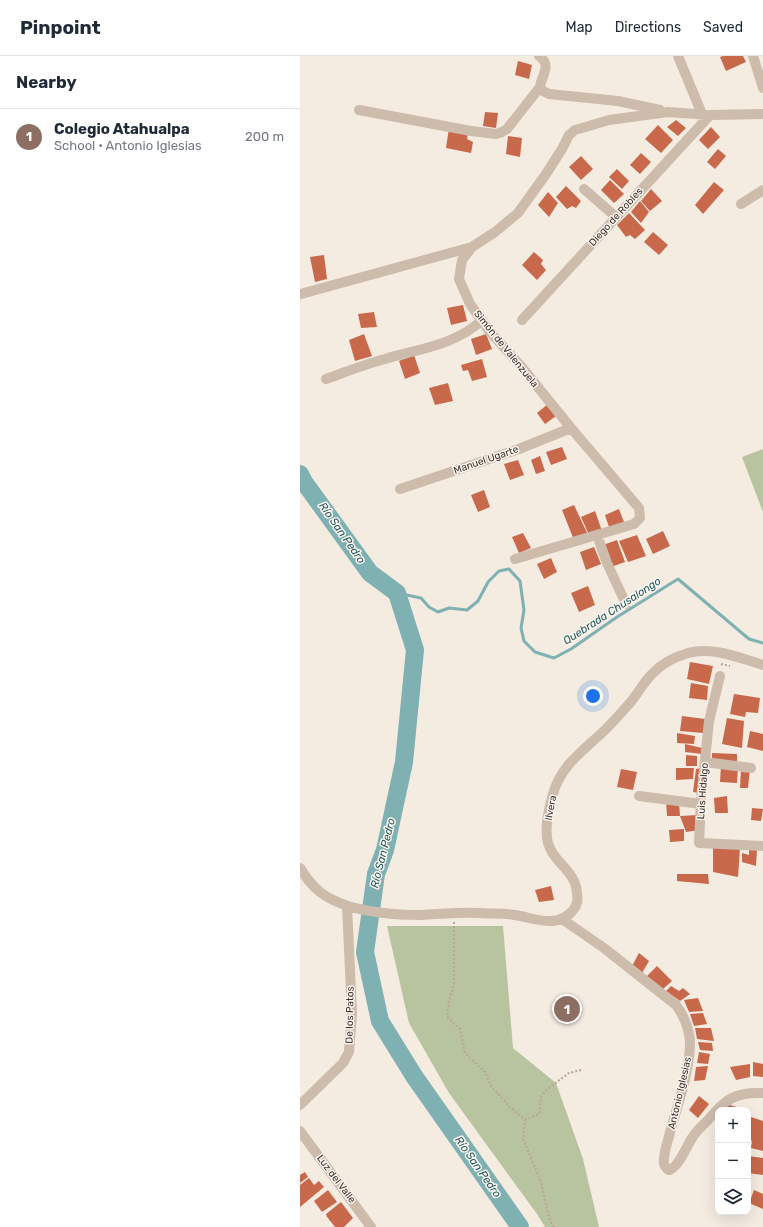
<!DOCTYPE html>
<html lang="en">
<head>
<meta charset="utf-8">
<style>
	body { margin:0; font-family:Rubik,sans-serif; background:#f6f6f7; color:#1f2937 }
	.controls { position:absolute; right:12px; bottom:12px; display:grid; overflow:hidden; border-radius:8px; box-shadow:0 4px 16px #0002 }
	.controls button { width:36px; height:36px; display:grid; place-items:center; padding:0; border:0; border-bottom:1px solid #e0e1e3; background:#fff; color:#1f2937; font:20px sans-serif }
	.you { position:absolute; left:293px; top:640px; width:14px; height:14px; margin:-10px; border:3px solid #fff; border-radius:50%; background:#1a73e8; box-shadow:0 0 0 6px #1a73e833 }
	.badge { display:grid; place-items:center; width:26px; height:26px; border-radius:50%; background:#1f5a5e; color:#fff; font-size:13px; font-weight:700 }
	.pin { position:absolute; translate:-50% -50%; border:2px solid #fff; box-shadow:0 1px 4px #0006 }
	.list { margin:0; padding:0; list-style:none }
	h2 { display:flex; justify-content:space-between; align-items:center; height:52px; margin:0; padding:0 16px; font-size:17px }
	h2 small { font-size:13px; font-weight:400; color:#747a83 }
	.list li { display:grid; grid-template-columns:26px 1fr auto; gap:12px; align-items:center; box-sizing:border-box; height:56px; padding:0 16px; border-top:1px solid #e0e1e3 }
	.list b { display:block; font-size:15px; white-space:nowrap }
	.list p { margin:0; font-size:13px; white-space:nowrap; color:#747a83 }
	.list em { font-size:13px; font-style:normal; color:#747a83 }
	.icon { flex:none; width:22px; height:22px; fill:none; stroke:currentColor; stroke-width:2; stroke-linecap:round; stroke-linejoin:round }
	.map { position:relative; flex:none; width:463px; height:1171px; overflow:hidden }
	header { display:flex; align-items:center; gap:24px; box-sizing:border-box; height:56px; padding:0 20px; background:#fff; border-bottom:1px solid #e0e1e3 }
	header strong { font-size:19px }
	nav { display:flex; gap:22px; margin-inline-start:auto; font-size:14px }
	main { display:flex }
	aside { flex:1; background:#fff }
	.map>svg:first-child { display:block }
	.green { fill:#b8c4a0 }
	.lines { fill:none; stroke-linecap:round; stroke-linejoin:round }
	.stream { stroke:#7fb0b2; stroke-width:3 }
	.river { stroke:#7fb0b2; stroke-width:18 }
	.building { fill:#c8694b }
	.path { stroke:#b9a596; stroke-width:2; stroke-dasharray:2 2; stroke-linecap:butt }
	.minor { stroke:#cdbbac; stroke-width:10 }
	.labels { text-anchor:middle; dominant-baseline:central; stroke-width:3; stroke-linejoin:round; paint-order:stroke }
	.street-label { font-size:10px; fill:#3b302b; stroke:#fbf5ee }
	.water-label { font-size:11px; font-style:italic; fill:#1f5a5e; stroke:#fbf5ee }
</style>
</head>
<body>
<header>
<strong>Pinpoint</strong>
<nav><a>Map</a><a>Directions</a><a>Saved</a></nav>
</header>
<main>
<aside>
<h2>Nearby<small></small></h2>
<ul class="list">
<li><span class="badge" style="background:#8d6e63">1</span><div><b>Colegio Atahualpa</b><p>School · Antonio Iglesias</p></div><em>200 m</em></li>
</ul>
</aside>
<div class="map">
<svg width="463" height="1171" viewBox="0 0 463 1171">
	<rect width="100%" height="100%" fill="#f4ebe1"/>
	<path class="green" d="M463,393V456L442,401Z
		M87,870H203L213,992L256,1027L283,1103L299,1171H245L237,1158L149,1037L109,967Z"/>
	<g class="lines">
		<path class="stream" d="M97,537L121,542L129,551L138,556L149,552L167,554L178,545L188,526L199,515L209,513L220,525L224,554L221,572L224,585L235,596L254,602L271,593L317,561L378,523L449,583L463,587"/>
		<path class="river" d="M0,418L4,426L70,517L97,537L115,594L104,706L85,794L76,818L65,896L80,965L114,1020L220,1171"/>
	</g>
	<path class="building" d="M423,0H443L446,6L426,15L420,1Z
		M218,5L232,9L229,23L215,19Z
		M185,56L198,57L196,72L183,70Z
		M376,64L386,72L378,80L367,71Z
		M358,69L373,84L361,97L345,83Z
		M411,71L420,81L408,93L399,84Z
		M149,72L168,76L167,83L173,86L171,97L146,92Z
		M208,80L222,82L220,101L206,98Z
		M418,93L426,100L415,113L407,106Z
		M341,97L351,106L340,118L330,109Z
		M281,100L293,113L281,124L269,111Z
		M317,113L329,125L322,133L309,121Z
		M310,124L324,138L314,147L301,134Z
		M414,126L424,134L403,158L395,149Z
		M266,130L281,145L276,152L272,150L267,153L256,141Z
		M351,133L362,145L350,155L341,145Z
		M248,136L258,147L249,161L238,149Z
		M340,145L349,156L341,167L331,156Z
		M329,157L345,174L335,183L330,179L326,181L317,169Z
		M353,176L368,189L359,199L344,186Z
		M234,196L243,204L241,208L246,214L237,224L222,209Z
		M24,199L27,223L15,226L10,201Z
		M163,249L167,265L151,269L147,252Z
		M74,256L77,271L61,272L58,258Z
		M64,278L72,300L55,305L49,284Z
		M186,278L192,293L176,299L171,283Z
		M114,299L120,317L105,323L99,305Z
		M182,303L187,321L172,325L168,314L163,315L161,309Z
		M148,327L153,345L135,349L129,332Z
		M248,348L256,360L245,368L237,357Z
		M262,391L267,403L251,409L246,396Z
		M240,400L245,415L236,418L231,404Z
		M218,404L224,419L210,424L204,408Z
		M184,434L190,451L178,456L171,439Z
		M274,449L288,479L274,484L262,454Z
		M319,453L324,466L309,471L305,459Z
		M295,455L302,475L289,479L281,461Z
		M363,475L370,490L353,498L346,483Z
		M223,477L231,492L219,497L212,481Z
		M337,479L346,500L328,506L319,485Z
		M317,484L325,506L311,511L303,489Z
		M294,491L301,508L286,514L280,496Z
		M251,502L257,516L244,523L237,508Z
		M288,530L295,549L279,556L271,537Z
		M390,606L413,610L409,628L387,623Z
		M391,627L408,630L407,644L389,642Z
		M434,638L460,642L458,657L446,656L445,661L430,658Z
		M382,660L405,663L403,677L380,675Z
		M427,662L444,665L442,692L422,688Z
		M450,675L463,678V695L447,691Z
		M377,677L395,680L394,688L377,687Z
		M385,688L402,692V698L385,696Z
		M412,697L437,698V705H412Z
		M386,699L397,700V710H386Z
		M421,710L438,711L437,727L420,726Z
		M376,712H394L393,723L376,724Z
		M402,712L400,737L393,736L396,713Z
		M321,713L337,716L333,734L317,731Z
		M441,713H450L448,732H440Z
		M427,740L428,757H415L414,742Z
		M366,745L379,747L380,760H367Z
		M452,752L463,753L461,765L451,764Z
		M398,759L399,774L386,776L380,760Z
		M384,773V785L370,786L369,774Z
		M413,790L440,792L438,821L413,816Z
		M449,791L457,793L456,810L442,806V797L449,799Z
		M377,818H408L409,828L377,825Z
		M251,830L254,844L239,846L235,834Z
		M339,897L349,905L342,917L332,910Z
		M357,910L372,925L363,933L346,921Z
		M371,930L379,935L383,932L390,938L380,945L366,935Z
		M398,942L403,955L389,956L384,944Z
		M403,957L407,968L394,970L390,958Z
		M395,972H411L414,985L397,983Z
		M398,986L412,987L413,995L400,994Z
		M399,996L410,998L408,1008L397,1007Z
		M453,1006L463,1008V1021L453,1020Z
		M450,1008V1021L436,1024L430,1011Z
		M408,1010L405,1024L394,1025L396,1011Z
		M399,1040L409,1048L398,1062L389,1054Z
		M427,1048L439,1052V1054H426Z
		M448,1060L463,1065V1095L451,1092L452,1085L448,1083Z
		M448,1100L463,1102V1119L448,1117Z
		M5,1116L8,1121L0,1127V1119Z
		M9,1122L14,1129L19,1125L24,1131L0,1151V1129Z
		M28,1134L37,1146L22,1156L14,1145Z
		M454,1134L463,1138V1153L449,1147Z
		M41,1146L53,1162L44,1171H35L27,1161L26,1158Z"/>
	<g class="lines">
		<path class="path" d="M421,608L430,610
			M154,866V928L149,945L147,961L160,973L165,997L185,1016L191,1030L210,1051L225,1064L223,1083L241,1126L246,1149L251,1167L254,1171
			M225,1064L239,1058L241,1041L246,1034L269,1017L281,1014"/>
		<path class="minor" d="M239,0C252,9 242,18 240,31L243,35L249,38L318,45L360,54
			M378,0L402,58
			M453,0L463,32
			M59,54L171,75L196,78L202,76L207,73L240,31
			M284,133L316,161
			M441,148L463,134
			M1,238L172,191
			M222,264L410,59
			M26,323C46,316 65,308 85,303C118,293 156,289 182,264
			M100,433L219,393L271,372
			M297,479L307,507L326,548
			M215,503L334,468L340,462L339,452L271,372L220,309L190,276L170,248L159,223L162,204L172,191L195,176L218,157L246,118L262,93L269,79L275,74L309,64L368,56L410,59L463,58
			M420,620L409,665L401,744L399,787L463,790
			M405,706L451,712
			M339,740L401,748
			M0,812C13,833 24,842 48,850C71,857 97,859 121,859C141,858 160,856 180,857C192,858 204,857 215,859C228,861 240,866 253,865C261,864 269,860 274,853C278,848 278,843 277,837C275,813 254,808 248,787C244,772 249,753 253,738C261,709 284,694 305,674C313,666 321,657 329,648C337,639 343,627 352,618C361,608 375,601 388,597C412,590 440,602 463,609
			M262,863L304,892L376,949C384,960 390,975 390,989C389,1018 378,1048 370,1076C368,1086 363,1097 364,1107C364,1110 366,1112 369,1114C378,1112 387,1090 392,1082C396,1075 402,1070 408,1064C426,1043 434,1036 463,1037
			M0,1049L43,1007L49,996L52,957L47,850
			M0,1075L71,1171"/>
	</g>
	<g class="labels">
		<g class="street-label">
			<text transform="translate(316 161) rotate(-48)">Diego de Robles</text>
			<text transform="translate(206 293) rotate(51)">Simón de Valenzuela</text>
			<text transform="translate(186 404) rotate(-19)">Manuel Ugarte</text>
			<text transform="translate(403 735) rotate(-86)">Luis Hidalgo</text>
			<text transform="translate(251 752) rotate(-79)">Ilvera</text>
			<text transform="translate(50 959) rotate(-89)">De los Patos</text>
			<text transform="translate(380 1037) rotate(-77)">Antonio Iglesias</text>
			<text transform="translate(36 1123) rotate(53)">Luz del Valle</text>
		</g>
		<g class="water-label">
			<text transform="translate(42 477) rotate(55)">Río San Pedro</text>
			<text transform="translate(312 555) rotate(-33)">Quebrada Chusalongo</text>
			<text transform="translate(83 797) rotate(-76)">Río San Pedro</text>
			<text transform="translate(178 1111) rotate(55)">Río San Pedro</text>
		</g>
	</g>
</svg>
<div class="controls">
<button>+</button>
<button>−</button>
<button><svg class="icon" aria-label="layers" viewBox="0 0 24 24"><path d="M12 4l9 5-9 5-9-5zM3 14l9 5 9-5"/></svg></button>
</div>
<div class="you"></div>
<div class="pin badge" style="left:267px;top:953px;background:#8d6e63">1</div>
</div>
</main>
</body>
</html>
